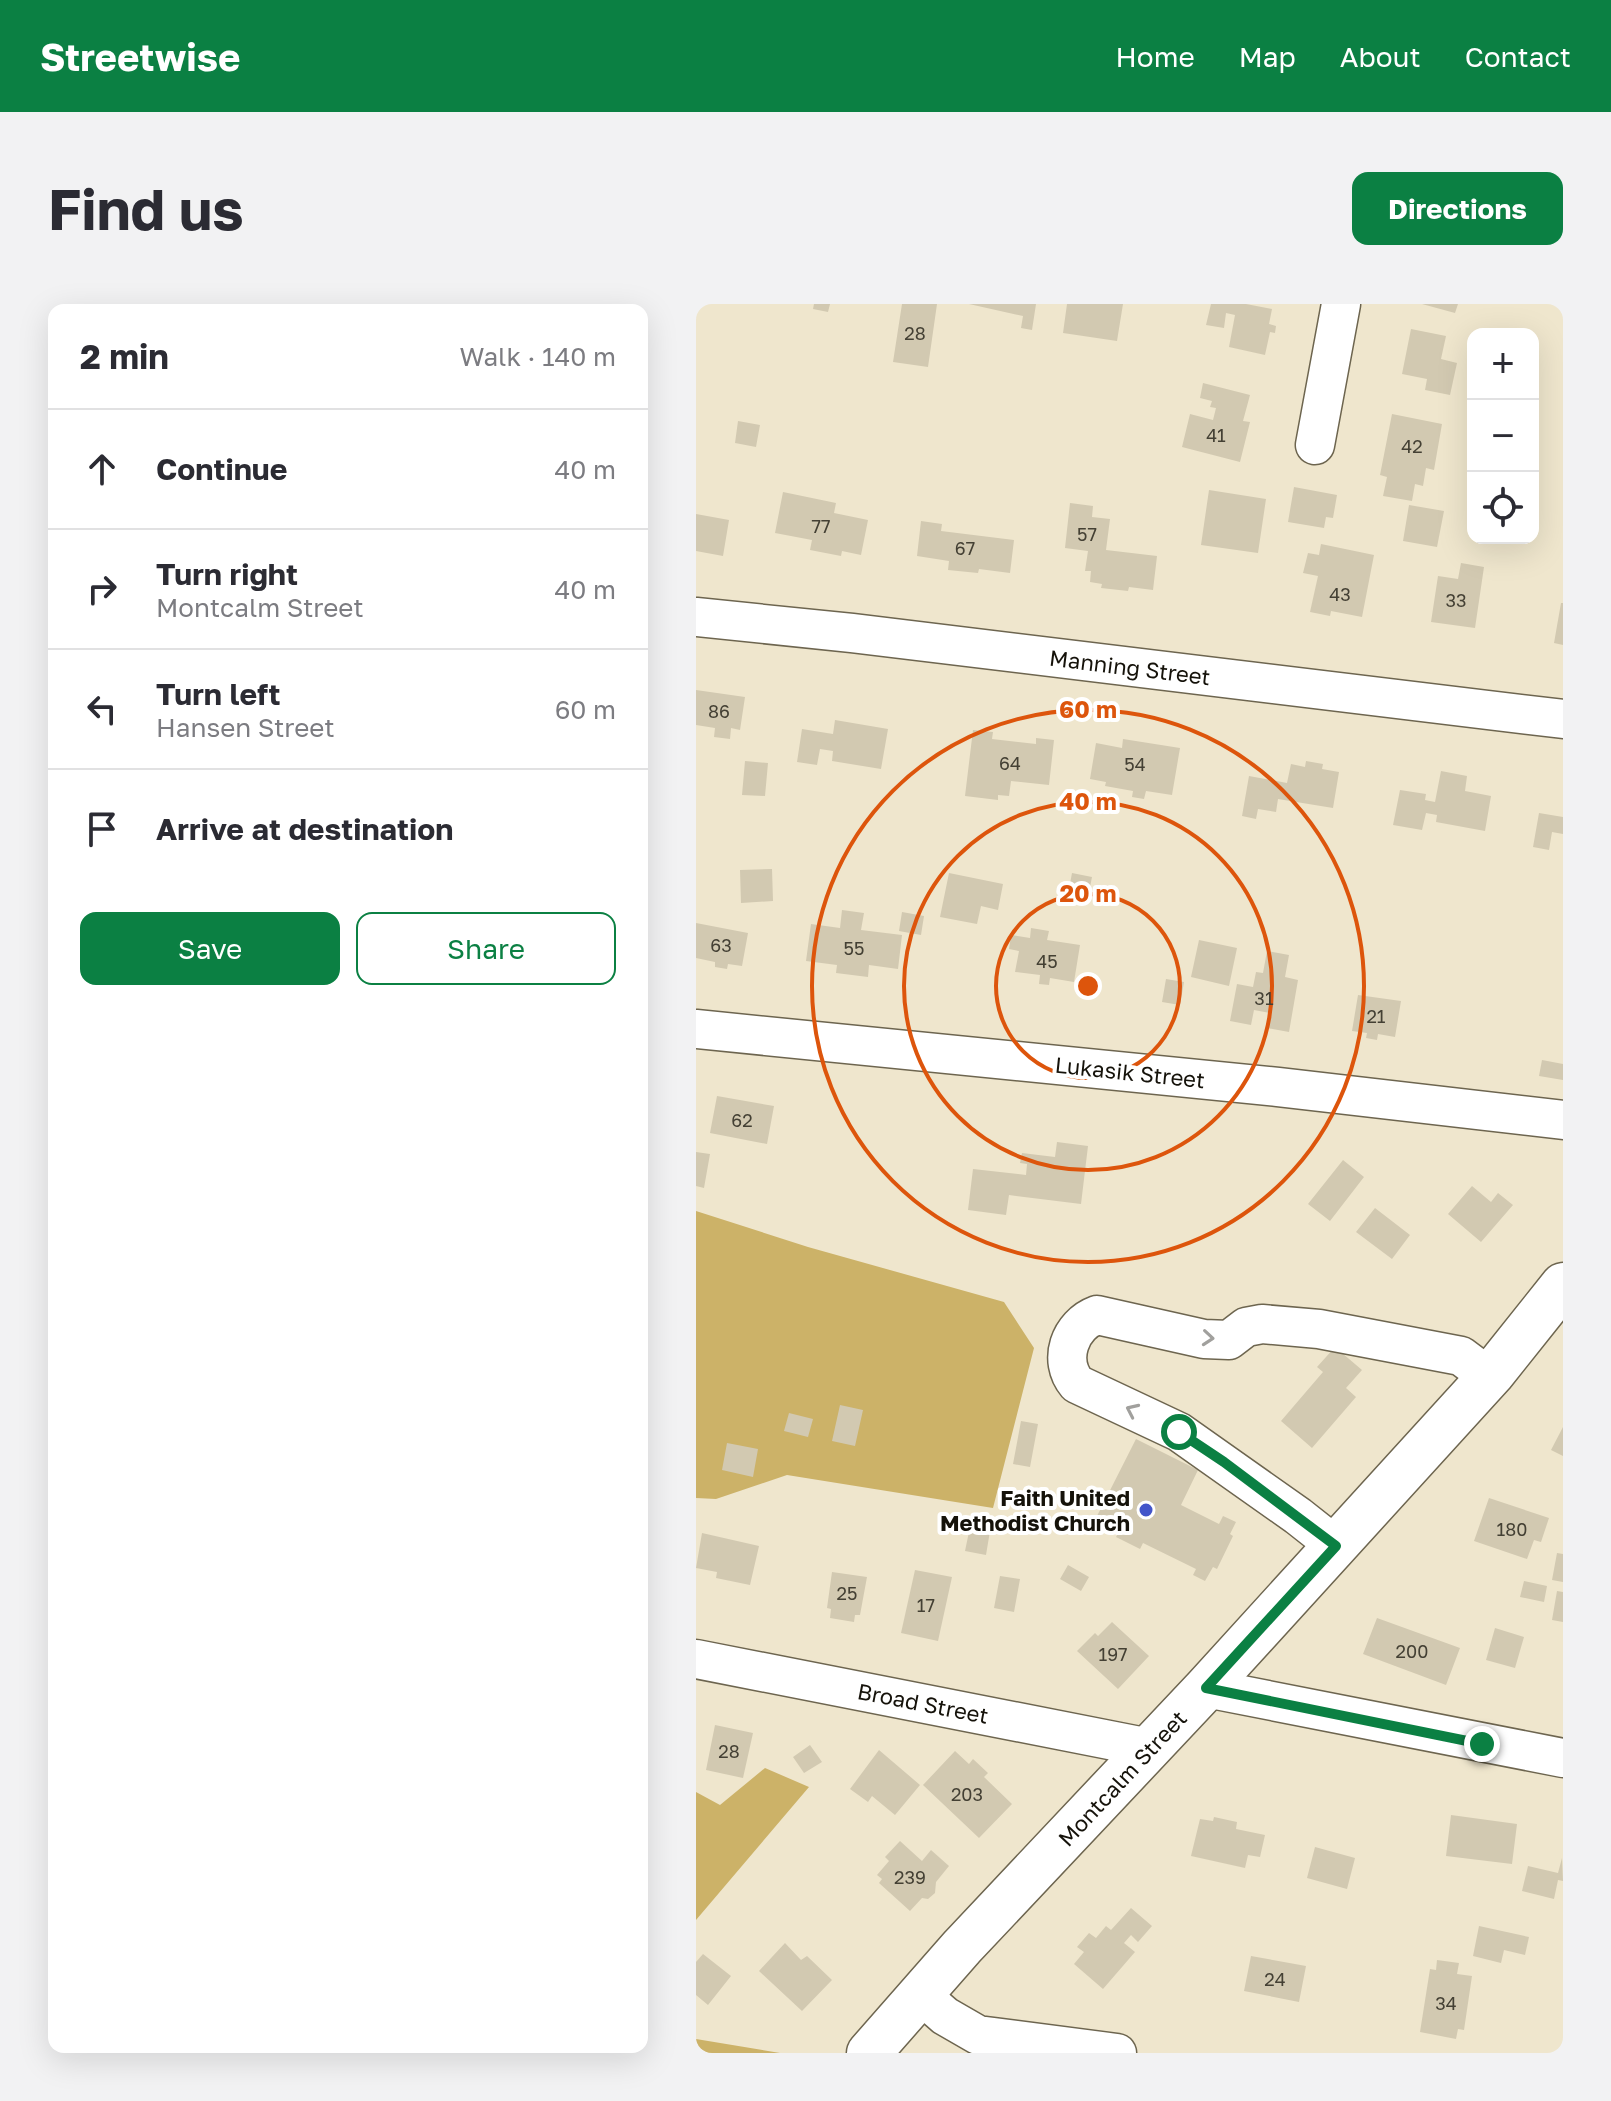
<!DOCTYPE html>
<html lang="en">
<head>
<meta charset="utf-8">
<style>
	body { margin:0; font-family:"Golos Text",sans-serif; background:#f2f2f3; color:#2b2b33 }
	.controls { position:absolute; right:24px; top:24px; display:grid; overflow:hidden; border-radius:16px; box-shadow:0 8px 32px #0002 }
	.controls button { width:72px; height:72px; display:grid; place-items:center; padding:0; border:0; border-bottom:2px solid #e1e1e2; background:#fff; color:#2b2b33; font:40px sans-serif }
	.stop { position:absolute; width:24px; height:24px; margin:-18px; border:6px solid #0b8043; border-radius:50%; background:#fff }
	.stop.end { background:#0b8043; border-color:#fff; box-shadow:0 2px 8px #0008 }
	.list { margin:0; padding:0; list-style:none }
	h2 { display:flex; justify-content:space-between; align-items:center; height:104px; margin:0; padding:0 32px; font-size:34px }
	h2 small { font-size:26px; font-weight:400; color:#7c7c81 }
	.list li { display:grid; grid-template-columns:52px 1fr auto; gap:24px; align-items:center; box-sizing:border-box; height:120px; padding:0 32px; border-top:2px solid #e1e1e2 }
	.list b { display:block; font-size:30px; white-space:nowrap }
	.list p { margin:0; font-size:26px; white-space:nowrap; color:#7c7c81 }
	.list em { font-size:26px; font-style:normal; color:#7c7c81 }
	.actions { display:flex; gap:16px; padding:24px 32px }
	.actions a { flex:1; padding:18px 0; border:2px solid #0b8043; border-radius:16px; text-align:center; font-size:28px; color:#0b8043 }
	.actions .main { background:#0b8043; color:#fff }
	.icon { flex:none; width:44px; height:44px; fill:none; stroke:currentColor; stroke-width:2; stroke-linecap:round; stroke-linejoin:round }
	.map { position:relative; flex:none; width:867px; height:1749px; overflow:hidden; border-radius:16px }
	header { display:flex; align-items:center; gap:48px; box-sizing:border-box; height:112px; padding:0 40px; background:#0b8043; color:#fff }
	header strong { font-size:38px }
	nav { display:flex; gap:44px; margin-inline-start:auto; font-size:28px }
	.intro { display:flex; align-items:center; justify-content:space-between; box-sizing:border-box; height:192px; padding:0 48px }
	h1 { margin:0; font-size:56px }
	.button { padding:20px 36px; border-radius:16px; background:#0b8043; color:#fff; font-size:28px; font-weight:700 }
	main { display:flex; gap:48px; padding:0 48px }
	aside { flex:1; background:#fff; border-radius:16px; box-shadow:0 8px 32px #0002 }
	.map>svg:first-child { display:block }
	.green { fill:#ccb268 }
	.building { fill:#d2c9b1 }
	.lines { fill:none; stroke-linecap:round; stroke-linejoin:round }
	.minor-casing { stroke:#6d654f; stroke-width:41 }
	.major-casing { stroke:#6d654f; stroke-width:47 }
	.minor { stroke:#fff; stroke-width:38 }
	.major { stroke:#fff; stroke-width:44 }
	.oneway { stroke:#a1a09d }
	.route { stroke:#0b8043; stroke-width:10 }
	.ring { fill:none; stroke:#dd550c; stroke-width:4 }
	.poi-dot { fill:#4355c9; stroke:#fff; stroke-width:3 }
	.labels { text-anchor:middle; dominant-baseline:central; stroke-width:8; stroke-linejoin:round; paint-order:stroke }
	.number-label { font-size:18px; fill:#444034 }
	.street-label { font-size:22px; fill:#15120a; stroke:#fff }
	.poi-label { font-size:22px; font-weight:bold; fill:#15120a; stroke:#fff; text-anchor:end }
	.centre { fill:#dd550c; stroke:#fff; stroke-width:4 }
	.ring-label { font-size:24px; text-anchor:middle; font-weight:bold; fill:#dd550c; stroke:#fff; stroke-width:8; stroke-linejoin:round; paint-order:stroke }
</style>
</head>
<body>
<header>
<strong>Streetwise</strong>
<nav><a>Home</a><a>Map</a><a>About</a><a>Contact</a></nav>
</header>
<div class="intro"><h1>Find us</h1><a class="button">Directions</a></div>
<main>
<aside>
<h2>2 min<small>Walk · 140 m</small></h2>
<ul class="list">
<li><svg class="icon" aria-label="ahead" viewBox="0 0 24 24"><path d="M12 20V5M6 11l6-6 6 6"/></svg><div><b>Continue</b></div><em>40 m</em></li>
<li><svg class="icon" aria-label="right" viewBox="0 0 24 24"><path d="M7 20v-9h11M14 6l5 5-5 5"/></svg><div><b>Turn right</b><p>Montcalm Street</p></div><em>40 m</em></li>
<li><svg class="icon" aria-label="left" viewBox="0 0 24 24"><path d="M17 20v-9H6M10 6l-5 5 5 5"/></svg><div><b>Turn left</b><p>Hansen Street</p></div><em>60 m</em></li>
<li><svg class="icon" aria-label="arrive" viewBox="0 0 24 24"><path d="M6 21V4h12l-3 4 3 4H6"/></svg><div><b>Arrive at destination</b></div></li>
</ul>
<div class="actions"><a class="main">Save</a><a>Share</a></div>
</aside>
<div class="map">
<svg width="867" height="1749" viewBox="0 0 867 1749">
	<rect width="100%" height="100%" fill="#efe6cd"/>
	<path class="green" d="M0,907L112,943L308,998L338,1044L297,1204L91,1171L20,1195L0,1194Z
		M69,1464L113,1483L0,1616V1488L24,1501Z
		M0,1735L84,1749H0Z"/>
	<path class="building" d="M118,0H134L132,8L117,5Z
		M206,0H241L232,63L197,58Z
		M273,0H340L336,26L325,24L327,12Z
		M371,0H427L421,37L367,29Z
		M515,0H550L576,5L573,20L580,22L579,29L574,28L569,51L533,43L539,11L530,9L528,24L510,21Z
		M726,0H762L759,9Z
		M715,25L750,32L745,55L761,59L754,91L729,86L731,75L706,70Z
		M507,79L554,91L547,117L554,118L544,158L486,143L494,110L517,116L520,104L514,103L516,97L504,94Z
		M696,110L746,120L738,166L730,164L727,182L719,180L716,197L687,192L691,173L684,171Z
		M42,117L64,121L60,143L39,139Z
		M598,183L641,191L637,214L630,213L628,224L592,218Z
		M513,186L570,195L562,249L505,241Z
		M87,188L140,199L138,209L172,216L165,251L146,247L145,252L114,246L116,236L79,229Z
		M374,199L397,202L396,213L414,215L410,246L461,252L457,286L433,283L432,287L405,284L406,280L394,278L395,267H389L392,247L369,244Z
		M713,201L748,207L741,243L707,237Z
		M0,210L33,216L27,252L0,247Z
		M225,217L246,220L245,227L318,236L314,269L283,265L282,269L252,266L253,257L221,252Z
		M625,240L678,251L666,313L635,307L634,312L614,308L622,272L607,269L612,249L623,251Z
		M765,259L788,263L779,324L735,318L742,272L762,275Z
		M865,299H867V341L858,339Z
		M0,386L49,393L44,426L35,424L34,435L18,433L19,424L0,421Z
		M139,416L192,425L185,465L136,457L137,447L124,445L121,461L101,458L106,425L137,430Z
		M277,426L297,428L296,435L340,440V434L358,436L353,481L315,477L313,492L302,491V496L269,492Z
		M427,435L484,444L476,491L450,487L448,495L436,493L437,487L409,482L410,478L394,475L400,439L426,444Z
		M49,457L72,459L69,492L46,491Z
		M610,457L627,460L626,465L643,468L637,504L582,495L580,508L562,505L560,515L546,512L553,472L591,479L595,460L609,463Z
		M745,467L771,472L769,487L795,492L789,527L740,518L741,511L730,509L726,526L697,521L704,486L730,490L729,496L739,498Z
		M843,509L867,513V530L856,528L853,546L837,543Z
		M76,565L77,597L45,599L44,566Z
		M253,569L307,580L302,606L285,602L281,620L244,613Z
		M376,569L396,573L393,588L373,585Z
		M146,606L168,609L165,626L206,631L202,665L173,661L172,673L140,669L141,661L110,657L115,620L144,624Z
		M206,608L228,612L225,631L203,627Z
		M0,619L52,629L46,662L32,660L31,665L19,663V658L0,654Z
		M335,624L353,627L351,636L384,641L378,678L354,674L353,681L343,680L344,671L319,668L323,647L313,645L315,631L334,634Z
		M503,636L541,644L533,682L495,673Z
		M571,647L593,651L589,673L602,676L593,728L571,724L574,709L558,706L555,721L534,717L541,680L557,683L560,668L567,669Z
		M470,675L488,678L484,701L466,698Z
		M662,691L705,697L699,733L682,730L681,736L670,734L671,729L656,727Z
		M846,756L867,760V776L843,772Z
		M21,792L78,802L71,840L14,829Z
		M361,838L392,842L385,900L313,891L310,911L272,906L277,865L330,871L331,860L324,859L326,849L359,853Z
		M0,848L14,850L8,884L0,882Z
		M647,856L668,873L634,917L612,900Z
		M776,882L795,898L802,889L817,901L785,938L752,910Z
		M679,904L714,931L696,955L660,928Z
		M639,1043L666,1066L650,1084L660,1093L616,1144L585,1117L627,1068L621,1063Z
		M144,1101L167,1106L159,1142L136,1137Z
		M93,1109L117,1115L112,1133L88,1127Z
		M325,1117L342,1120L334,1163L317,1160Z
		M867,1123V1152L855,1146Z
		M440,1135L502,1166L485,1201L523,1220L527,1212L540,1218L534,1230L537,1232L521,1265L517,1263L509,1277L497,1271L500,1265L447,1239L444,1245L420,1233L425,1224L401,1212Z
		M31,1139L62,1145L57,1173L26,1166Z
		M793,1194L853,1214L845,1238L838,1236L831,1255L778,1237Z
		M274,1223L294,1227L290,1251L269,1247Z
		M6,1229L63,1242L54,1281L20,1274L21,1268L0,1264Z
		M861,1249L867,1250V1278L856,1276Z
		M372,1261L393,1273L385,1287L364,1275Z
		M219,1266L256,1273L242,1337L205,1329Z
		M136,1268L171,1273L164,1311H159L158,1318L134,1314L135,1305L131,1304Z
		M304,1272L324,1275L318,1308L298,1304Z
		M828,1277L851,1282L848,1298L824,1293Z
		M861,1287L867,1288V1318L856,1316Z
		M681,1314L764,1344L750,1381L667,1350Z
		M416,1318L453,1352L422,1385L381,1347L399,1329L402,1332Z
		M799,1324L828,1333L819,1364L790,1356Z
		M19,1421L57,1429L47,1474L10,1466Z
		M114,1441L126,1458L108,1469L97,1453Z
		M183,1446L224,1481L199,1511L176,1492L172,1498L154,1485Z
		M259,1447L273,1460L277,1455L292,1469L288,1473L316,1500L283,1534L227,1481Z
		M755,1511L821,1520L816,1560L750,1552Z
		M518,1513L541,1518L540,1525L569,1531L564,1553L552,1551L549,1564L495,1552L504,1515L517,1517Z
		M204,1537L226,1557L235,1546L253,1562L240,1578L239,1589L232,1595L226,1594L214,1607L183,1579L186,1575L181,1571L193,1557L189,1553Z
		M619,1543L659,1554L651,1585L611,1574Z
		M866,1554L867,1577L862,1576L858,1595L826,1587L832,1562L862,1569Z
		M435,1604L456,1622L442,1638L435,1631L428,1639L439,1648L407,1685L378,1660L388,1648L381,1643L393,1629L400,1634L410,1622L415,1626Z
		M783,1622L833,1633L829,1651L808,1646L805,1659L777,1652Z
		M89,1639L105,1656L111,1652L136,1676L106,1707L63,1667Z
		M7,1650L35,1672L12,1701L0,1691V1658Z
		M555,1652L610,1662L603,1698L548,1687Z
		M741,1656L763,1659L761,1670L776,1672L768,1726L762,1725L760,1735L724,1728L734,1665L740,1666Z"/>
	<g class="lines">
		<defs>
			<path id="minor" d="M619,141L645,0
				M0,313L156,329L867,415
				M0,725L582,783L867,816
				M640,1242L602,1212L483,1128L381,1080C361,1056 374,1021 401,1011L508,1035L533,1036L550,1023L566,1020L623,1025L765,1052L793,1073
				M0,1355L454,1444
				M510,1384L867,1454
				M225,1691L249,1712L282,1731L421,1749"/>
			<path id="major" d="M173,1749L266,1643L510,1384L796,1070L867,981"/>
		</defs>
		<use href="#minor" class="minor-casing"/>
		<use href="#major" class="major-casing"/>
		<use href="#minor" class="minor"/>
		<use href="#major" class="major"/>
	</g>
	<defs><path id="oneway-chevron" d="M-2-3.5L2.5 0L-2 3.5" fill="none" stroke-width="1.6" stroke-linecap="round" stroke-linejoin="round" transform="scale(2)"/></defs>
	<g class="oneway">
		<use href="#oneway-chevron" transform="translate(512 1034) rotate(5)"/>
		<use href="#oneway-chevron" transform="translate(436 1106) rotate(-155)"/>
	</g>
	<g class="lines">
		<path class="route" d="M483,1128L528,1158L640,1242L510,1384L786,1440"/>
	</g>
	<g class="ring">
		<circle cx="392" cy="682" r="92"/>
		<circle cx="392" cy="682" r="184"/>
		<circle cx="392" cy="682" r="276"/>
	</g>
	<circle class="poi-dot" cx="450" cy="1206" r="8"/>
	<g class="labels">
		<g class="number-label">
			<text x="219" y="29">28</text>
			<text x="520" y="131">41</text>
			<text x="716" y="142">42</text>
			<text x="125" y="222">77</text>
			<text x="391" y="230">57</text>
			<text x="269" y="244">67</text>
			<text x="644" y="290">43</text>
			<text x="760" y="296">33</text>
			<text x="23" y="407">86</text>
			<text x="314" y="459">64</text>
			<text x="439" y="460">54</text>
			<text x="25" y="641">63</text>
			<text x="158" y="644">55</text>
			<text x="351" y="657">45</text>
			<text x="568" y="694">31</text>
			<text x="680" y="712">21</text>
			<text x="46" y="816">62</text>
			<text x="816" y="1225">180</text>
			<text x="151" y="1289">25</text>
			<text x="230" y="1301">17</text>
			<text x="716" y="1347">200</text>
			<text x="417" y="1350">197</text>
			<text x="33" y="1447">28</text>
			<text x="271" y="1490">203</text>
			<text x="214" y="1573">239</text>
			<text x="579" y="1675">24</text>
			<text x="750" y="1699">34</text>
		</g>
		<g class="street-label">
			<text transform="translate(434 363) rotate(7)">Manning Street</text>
			<text transform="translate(434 768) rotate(6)">Lukasik Street</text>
			<text transform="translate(227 1399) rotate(11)">Broad Street</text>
			<text transform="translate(426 1474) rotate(-47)">Montcalm Street</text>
		</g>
		<g class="poi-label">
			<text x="434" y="1193">Faith United<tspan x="434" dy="25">Methodist Church</tspan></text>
		</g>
	</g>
	<circle cx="392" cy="682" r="12" class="centre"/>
	<g class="ring-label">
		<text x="392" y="414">60 m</text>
		<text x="392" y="506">40 m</text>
		<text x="392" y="598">20 m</text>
	</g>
</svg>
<div class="controls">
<button>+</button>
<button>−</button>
<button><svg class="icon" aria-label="locate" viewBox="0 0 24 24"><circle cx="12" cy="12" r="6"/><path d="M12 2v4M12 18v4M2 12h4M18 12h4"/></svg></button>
</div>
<div class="stop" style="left:483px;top:1128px"></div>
<div class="stop end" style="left:786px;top:1440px"></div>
</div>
</main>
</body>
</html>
